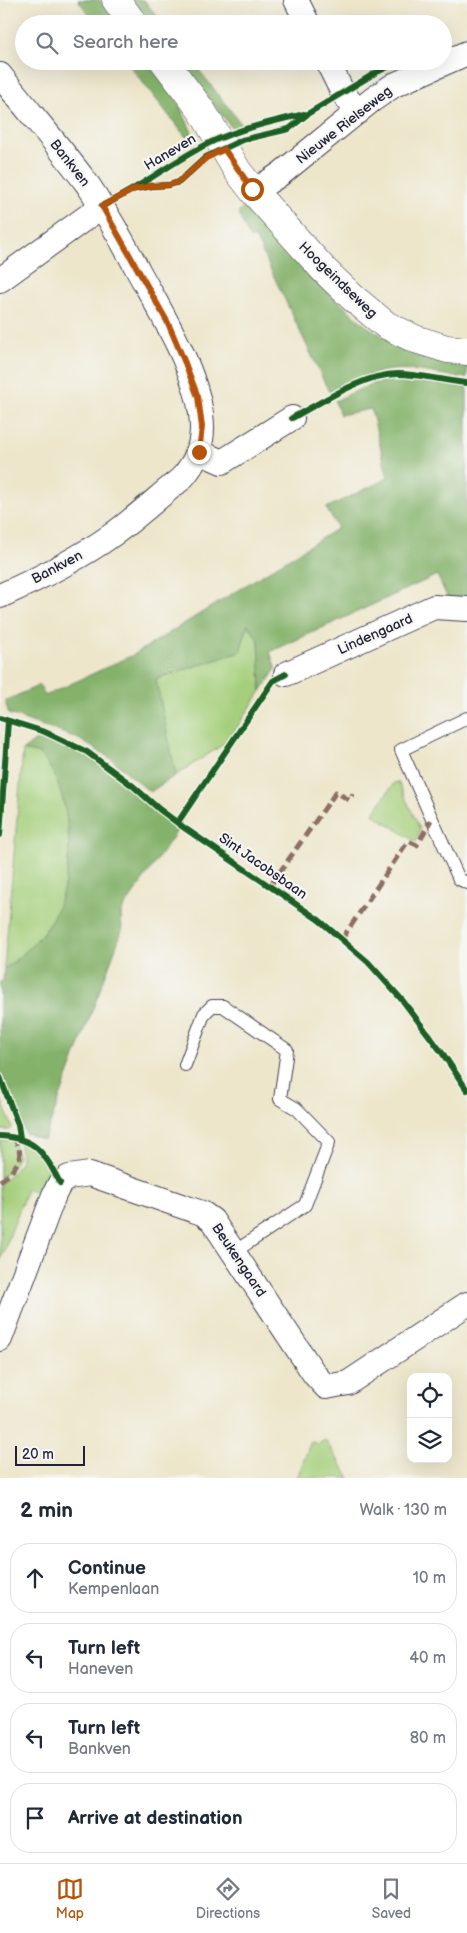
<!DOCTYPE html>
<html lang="en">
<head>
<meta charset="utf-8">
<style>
	body { margin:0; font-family:"Balsamiq Sans",sans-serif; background:#f2f2f3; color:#1f2937 }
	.controls { position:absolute; right:15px; bottom:15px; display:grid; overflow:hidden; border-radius:10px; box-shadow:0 5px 20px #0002 }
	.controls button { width:45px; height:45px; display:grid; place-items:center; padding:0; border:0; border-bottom:1px solid #e0e1e3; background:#fff; color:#1f2937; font:25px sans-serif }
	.scale { position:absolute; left:15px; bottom:12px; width:70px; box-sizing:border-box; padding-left:5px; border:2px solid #22223b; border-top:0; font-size:14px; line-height:18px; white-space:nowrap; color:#22223b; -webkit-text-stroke:4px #f6f6f2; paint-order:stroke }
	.stop { position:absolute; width:15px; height:15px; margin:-11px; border:4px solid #b45309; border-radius:50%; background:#fff }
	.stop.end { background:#b45309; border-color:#fff; box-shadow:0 1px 5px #0008 }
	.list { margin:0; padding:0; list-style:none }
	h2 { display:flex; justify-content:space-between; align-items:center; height:65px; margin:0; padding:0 20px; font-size:21px }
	h2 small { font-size:16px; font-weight:400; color:#747a83 }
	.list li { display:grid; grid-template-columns:32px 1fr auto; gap:15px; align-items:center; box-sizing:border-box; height:70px; margin:0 10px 10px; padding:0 10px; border:1px solid #e0e1e3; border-radius:20px }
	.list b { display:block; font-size:19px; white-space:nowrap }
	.list p { margin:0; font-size:16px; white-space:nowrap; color:#747a83 }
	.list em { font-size:16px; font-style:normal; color:#747a83 }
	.icon { flex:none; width:28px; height:28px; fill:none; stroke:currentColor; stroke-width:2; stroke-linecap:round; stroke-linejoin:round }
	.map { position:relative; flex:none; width:467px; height:1478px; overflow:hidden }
	.search { position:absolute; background:#fff; box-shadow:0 5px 20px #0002; left:15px; right:15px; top:15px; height:55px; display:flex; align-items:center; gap:12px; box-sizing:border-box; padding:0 18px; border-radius:28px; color:#747a83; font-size:19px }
	.sheet { height:385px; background:#fff }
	nav { display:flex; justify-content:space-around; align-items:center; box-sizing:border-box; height:70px; border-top:1px solid #e0e1e3; background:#fff; font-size:14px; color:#747a83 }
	nav a { display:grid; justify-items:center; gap:2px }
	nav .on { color:#b45309 }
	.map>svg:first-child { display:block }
	.green { fill:#a5cf7b; stroke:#64785b }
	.forest { fill:#84b26b; stroke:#536a53 }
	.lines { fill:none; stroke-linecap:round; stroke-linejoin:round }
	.service-casing { stroke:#403f51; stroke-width:14 }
	.minor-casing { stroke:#403f51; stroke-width:26 }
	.tertiary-casing { stroke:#403f51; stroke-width:29 }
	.service { stroke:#fff; stroke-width:12 }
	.minor { stroke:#fff; stroke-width:24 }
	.tertiary { stroke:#fff; stroke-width:28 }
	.quiet { stroke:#8d6e63; stroke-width:5; stroke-dasharray:10 5; stroke-linecap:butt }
	.cycleway-casing { stroke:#f6f6f2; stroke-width:9 }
	.cycleway { stroke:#1b5e20; stroke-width:6 }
	.route { stroke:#b45309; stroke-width:6 }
	.labels { text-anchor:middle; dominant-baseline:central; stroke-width:4.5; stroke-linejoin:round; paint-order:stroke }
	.street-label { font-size:14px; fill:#22223b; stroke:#f6f6f2 }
</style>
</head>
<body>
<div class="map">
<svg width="467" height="1478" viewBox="0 0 467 1478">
	<rect width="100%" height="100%" fill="#f6f6f2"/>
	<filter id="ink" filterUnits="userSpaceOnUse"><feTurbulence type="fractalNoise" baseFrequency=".02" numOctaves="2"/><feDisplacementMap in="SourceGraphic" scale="10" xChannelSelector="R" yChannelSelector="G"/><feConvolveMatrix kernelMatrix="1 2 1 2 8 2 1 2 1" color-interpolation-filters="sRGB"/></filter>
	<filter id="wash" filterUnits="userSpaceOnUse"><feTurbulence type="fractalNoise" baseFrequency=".0096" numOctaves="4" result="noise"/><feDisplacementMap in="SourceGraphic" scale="20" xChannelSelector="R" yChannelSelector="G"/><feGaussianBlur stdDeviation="1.12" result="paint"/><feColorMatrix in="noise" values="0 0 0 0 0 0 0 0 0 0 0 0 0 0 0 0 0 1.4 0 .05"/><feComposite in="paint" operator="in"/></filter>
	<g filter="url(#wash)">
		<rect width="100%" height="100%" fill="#ede6cb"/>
		<path class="green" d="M248,624L259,641L261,691L227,742L176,775L155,679L240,652Z
			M23,750L40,754C45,760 50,766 53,772C73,814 75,875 53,917C42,938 23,955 4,969Z
			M398,782L420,829L416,842L373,814L394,783Z
			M0,1096L12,1127L10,1130H0Z
			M0,1140H13L18,1156L12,1168L0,1178Z
			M18,1141L32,1147L49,1170L51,1178L44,1195L27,1189L0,1262V1183C16,1169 27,1165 18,1141Z
			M325,1440L350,1478H297L311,1441L318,1444Z"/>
		<path class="forest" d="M78,0H100L119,24H96Z
			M131,0H144L163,24H150Z
			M126,61H148L177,100L195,139L189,141Z
			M179,61H192L242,125L233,129Z
			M246,206L339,302L365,325L394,343L467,363V378C442,376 415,367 391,370C369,373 349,384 329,392L255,237L250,239L238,213Z
			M393,379L467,387V600L449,601L437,575L270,652L276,669L261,691L259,641L248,624L240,652L156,679L176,775L150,792L110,758L77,738L9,714L5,701L40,685L45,696L135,654L338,528L326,508L388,478L371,409L340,415L335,401L369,385Z
			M41,736C55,741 70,747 83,754C118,775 146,804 179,828L121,912L122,931L44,1140L25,1133L0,1070V982H3L4,969C23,955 42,938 53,917C75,875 73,814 53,773C50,766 45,760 40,754L23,750Z"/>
	</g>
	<g filter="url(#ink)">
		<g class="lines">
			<defs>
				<path id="service" d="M467,718L401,750L459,879L467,883
					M185,1065L204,1014L212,1006H223L287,1050L280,1099L297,1109L329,1142L305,1205L234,1252"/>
				<path id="minor" d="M296,0L308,24
					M327,61L343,93L358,112
					M0,75C29,112 60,147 88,185C107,213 124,244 140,274C163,316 202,379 202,428C202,448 195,464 181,479C158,497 136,518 112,535C80,558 36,580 0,596
					M254,192C263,184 273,180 283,172L372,100L394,85L467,53
					M0,280L102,206
					M199,452L222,462L292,418
					M286,674L434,607L467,609
					M0,1339L54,1195L60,1183L69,1177L90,1174L184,1207L202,1213L212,1220L315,1375L326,1387L348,1383L467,1304"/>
				<path id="tertiary" d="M116,0L134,24
					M164,61L202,111L237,170L254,192L324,270L352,297L386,325L415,339L447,349L467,351"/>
			</defs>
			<use href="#service" class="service-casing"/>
			<use href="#minor" class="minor-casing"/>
			<use href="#tertiary" class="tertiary-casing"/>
			<use href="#service" class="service"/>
			<use href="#minor" class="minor"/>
			<use href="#tertiary" class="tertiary"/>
			<path class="quiet" d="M270,886L336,792L349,800L353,794
				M342,939L408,841L417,845L431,820
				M0,1181L10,1174L20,1159L19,1147L13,1137"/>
			<defs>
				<path id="cycleway" d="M135,189L152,186L169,185L179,182L206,157L242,140L289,129L309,113L377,72L401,61
					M102,206C136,190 165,167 198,149C231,130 268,123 304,114
					M292,418C322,402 363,374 398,374C421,374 444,381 467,383
					M0,718L45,732L87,752L133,786L159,809L183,827L319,920L368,962L403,1001L443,1054L467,1090
					M178,822L273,681L286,674
					M0,835L8,721
					M0,1077L18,1125L20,1138
					M0,1136C37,1138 44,1153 60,1183"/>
			</defs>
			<use href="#cycleway" class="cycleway-casing"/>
			<use href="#cycleway" class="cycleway"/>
		</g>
	</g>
	<g class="lines" filter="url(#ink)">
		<path class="route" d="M199,452L202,427L198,397L185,363L168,323L102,206L135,189L152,186L169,185L179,182L206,158L224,149L252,189"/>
	</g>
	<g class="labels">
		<g class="street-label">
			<text transform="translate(344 125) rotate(-38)">Nieuwe Rielseweg</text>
			<text transform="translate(170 152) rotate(-31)">Haneven</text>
			<text transform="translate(70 163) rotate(52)">Bankven</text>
			<text transform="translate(338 280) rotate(44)">Hoogeindseweg</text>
			<text transform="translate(57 567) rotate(-28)">Bankven</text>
			<text transform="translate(375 634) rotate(-24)">Lindengaard</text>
			<text transform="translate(263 866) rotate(35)">Sint Jacobsbaan</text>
			<text transform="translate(239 1260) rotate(56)">Beukengaard</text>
		</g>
	</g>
</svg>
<div class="controls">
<button><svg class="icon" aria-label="locate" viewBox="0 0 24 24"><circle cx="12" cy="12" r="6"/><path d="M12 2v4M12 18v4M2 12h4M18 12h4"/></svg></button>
<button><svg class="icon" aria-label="layers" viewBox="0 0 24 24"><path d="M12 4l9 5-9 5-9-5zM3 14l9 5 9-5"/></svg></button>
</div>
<div class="scale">20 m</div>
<div class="stop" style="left:252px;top:189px"></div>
<div class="stop end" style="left:199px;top:452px"></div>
<div class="search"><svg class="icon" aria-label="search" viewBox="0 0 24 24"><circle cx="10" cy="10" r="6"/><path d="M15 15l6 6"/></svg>Search here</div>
</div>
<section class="sheet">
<h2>2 min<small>Walk · 130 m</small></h2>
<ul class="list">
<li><svg class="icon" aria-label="ahead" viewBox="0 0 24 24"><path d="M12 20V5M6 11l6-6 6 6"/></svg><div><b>Continue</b><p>Kempenlaan</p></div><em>10 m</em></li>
<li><svg class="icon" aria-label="left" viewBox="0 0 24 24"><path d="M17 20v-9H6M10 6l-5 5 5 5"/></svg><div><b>Turn left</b><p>Haneven</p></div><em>40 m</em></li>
<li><svg class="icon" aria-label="left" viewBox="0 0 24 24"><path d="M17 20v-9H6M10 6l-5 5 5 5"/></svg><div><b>Turn left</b><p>Bankven</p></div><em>80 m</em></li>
<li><svg class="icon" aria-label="arrive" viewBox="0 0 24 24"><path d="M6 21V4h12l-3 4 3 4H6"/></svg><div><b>Arrive at destination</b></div></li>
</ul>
</section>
<nav>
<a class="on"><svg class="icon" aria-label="map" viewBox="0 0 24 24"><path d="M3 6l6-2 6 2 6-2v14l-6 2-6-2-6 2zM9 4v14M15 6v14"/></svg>Map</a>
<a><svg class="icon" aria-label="directions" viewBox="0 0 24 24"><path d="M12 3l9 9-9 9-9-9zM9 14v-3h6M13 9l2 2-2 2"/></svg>Directions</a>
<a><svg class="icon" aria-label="saved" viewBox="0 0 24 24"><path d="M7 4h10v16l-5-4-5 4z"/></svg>Saved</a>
</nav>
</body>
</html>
